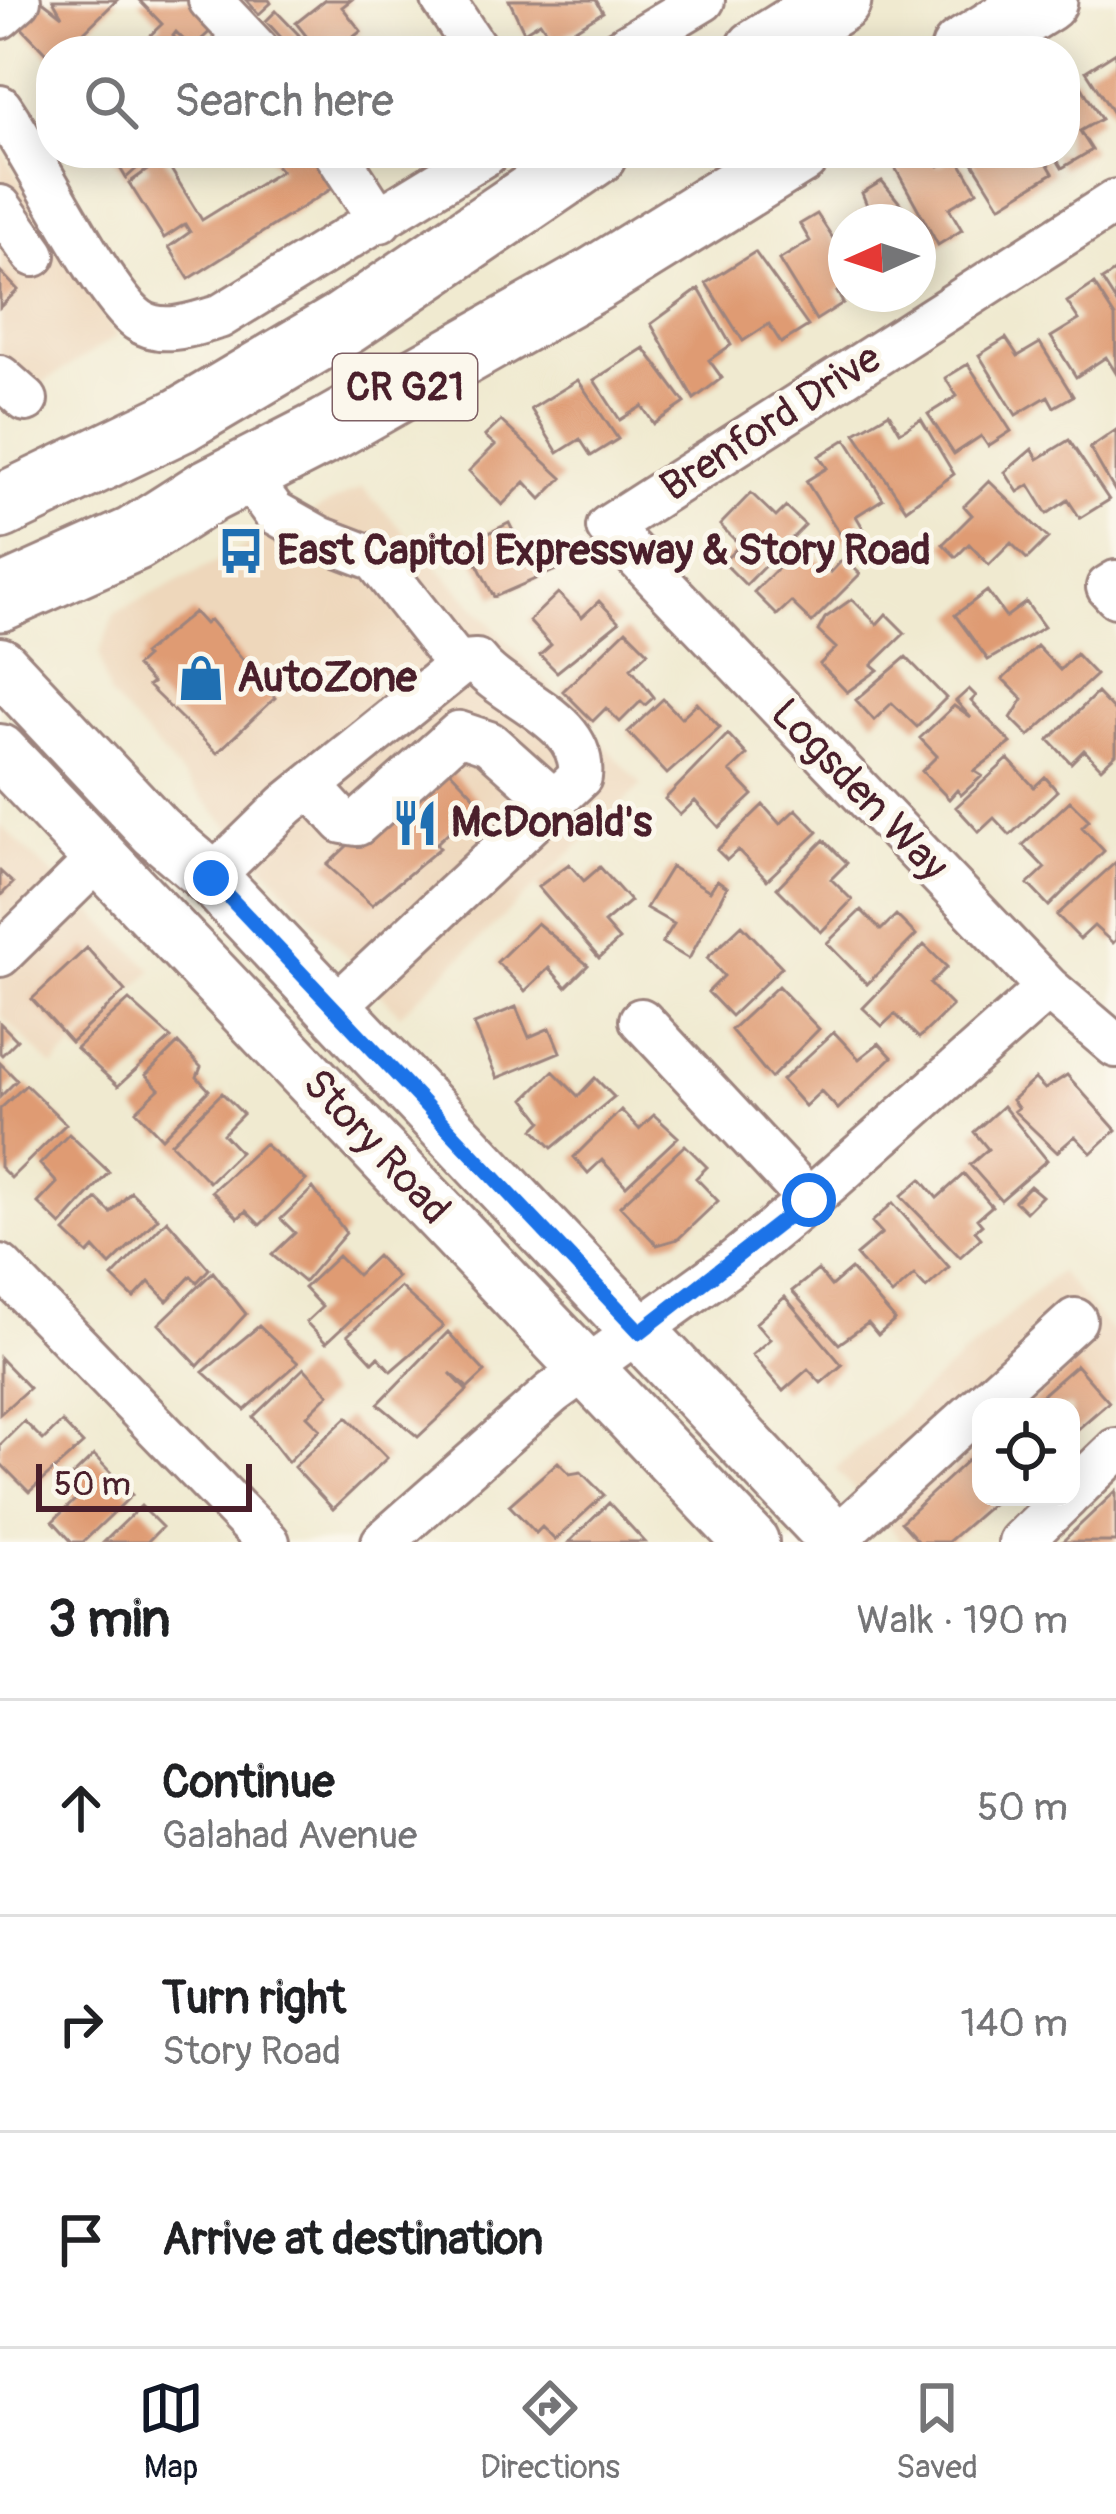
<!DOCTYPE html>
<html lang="en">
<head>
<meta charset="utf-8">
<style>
	body { margin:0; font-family:Pangolin,sans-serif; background:#f2f2f2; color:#202124 }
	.controls { position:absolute; right:36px; bottom:36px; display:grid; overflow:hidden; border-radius:24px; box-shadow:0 6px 30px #0003 }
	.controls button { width:108px; height:108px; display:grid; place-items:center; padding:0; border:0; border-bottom:3px solid #e0e0e0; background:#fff; color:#202124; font:60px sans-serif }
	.compass { position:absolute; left:828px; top:204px; width:108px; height:108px; border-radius:50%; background:#fff; box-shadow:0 6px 30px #0003; rotate:267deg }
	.scale { position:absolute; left:36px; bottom:30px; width:216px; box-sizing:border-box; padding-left:12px; border:6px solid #4a1f2b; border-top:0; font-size:33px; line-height:42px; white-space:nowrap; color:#4a1f2b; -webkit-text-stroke:9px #fbf7ec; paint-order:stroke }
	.stop { position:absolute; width:36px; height:36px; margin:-27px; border:9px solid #1a73e8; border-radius:50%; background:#fff }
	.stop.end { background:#1a73e8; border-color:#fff; box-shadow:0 3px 12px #0008 }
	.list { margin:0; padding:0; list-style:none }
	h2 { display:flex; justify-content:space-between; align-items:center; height:156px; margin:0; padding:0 48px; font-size:51px }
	h2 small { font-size:39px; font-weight:400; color:#757577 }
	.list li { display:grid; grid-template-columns:78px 1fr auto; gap:36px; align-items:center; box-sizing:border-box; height:216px; padding:0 48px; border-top:3px solid #e0e0e0 }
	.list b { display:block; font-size:45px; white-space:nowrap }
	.list p { margin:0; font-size:39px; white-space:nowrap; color:#757577 }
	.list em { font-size:39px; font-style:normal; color:#757577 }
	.icon { flex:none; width:66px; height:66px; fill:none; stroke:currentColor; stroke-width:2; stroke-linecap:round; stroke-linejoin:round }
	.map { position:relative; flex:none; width:1116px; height:1542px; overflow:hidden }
	.search { position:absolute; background:#fff; box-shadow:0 6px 30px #0003; left:36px; right:36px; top:36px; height:132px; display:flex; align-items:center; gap:30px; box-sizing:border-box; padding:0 42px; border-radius:48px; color:#757577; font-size:45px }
	.sheet { height:804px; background:#fff }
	nav { display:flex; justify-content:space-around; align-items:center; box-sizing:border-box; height:168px; border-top:3px solid #e0e0e0; background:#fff; font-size:33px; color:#757577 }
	nav a { display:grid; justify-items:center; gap:6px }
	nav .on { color:#111827 }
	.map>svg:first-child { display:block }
	.built { fill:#eed7bb }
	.building { fill:#df9b73 }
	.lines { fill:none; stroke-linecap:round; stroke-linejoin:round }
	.minor-casing { stroke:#9d847e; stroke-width:48 }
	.major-casing { stroke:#9d847e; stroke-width:60 }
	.highway-casing { stroke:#9d847e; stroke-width:69 }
	.minor { stroke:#fff; stroke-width:42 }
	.major { stroke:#fff; stroke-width:54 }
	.highway { stroke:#fff; stroke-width:63 }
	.route { stroke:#1a73e8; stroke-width:15 }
	.labels { text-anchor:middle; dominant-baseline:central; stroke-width:10; stroke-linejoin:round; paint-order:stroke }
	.shield { fill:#fbf7ec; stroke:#7f6065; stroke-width:3 }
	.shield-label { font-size:39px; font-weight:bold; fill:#4a1f2b }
	.street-label { font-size:42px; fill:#4a1f2b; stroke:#fbf7ec }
	.poi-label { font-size:42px; font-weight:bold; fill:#4a1f2b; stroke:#fbf7ec; text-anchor:start }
</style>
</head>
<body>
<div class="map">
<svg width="1116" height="1542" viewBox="0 0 1116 1542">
	<rect width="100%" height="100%" fill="#fbf7ec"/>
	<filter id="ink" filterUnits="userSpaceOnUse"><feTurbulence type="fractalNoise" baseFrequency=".00833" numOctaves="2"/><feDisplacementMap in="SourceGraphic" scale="24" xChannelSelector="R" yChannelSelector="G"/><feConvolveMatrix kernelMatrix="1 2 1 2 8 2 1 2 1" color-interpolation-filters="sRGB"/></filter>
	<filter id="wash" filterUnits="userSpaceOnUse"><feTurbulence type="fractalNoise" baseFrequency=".004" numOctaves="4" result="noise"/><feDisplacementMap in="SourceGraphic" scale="48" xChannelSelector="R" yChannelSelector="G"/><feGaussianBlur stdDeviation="2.7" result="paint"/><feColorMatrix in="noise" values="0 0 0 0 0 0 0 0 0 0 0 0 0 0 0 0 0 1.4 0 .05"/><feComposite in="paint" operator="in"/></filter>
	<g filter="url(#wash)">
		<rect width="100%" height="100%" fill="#f0ead0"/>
		<path class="built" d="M0,148L117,336L0,410Z
			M362,487L642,785L400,1015L109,695L99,653L115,613Z
			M0,825L153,970L53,1067L0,1015Z
			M1059,1271L1116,1337V1400L1071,1439V1407H981V1497H1004L951,1542H903L835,1469Z"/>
		<g id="blocks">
			<path class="building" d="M41,0L62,16L53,0H117L84,32L102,51H51V58L17,23Z
				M139,0H193L217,25L192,48L176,32L173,36L187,51H134L162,24Z
				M246,0H269L271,3L259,14Z
				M325,0H351L342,7L361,31L336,51H318L296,23Z
				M509,0H596L603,12L554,42L540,22L524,32Z
				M276,11L299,35L288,45L266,21Z
				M1116,52V118L1086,71Z
				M1075,76L1101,119L1080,131L1092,150L1062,168L1053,153H1065V83Z
				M111,153H161L202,220L281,171L266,153H306L309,159L317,153L339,184L189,279L169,247L190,232L185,224L164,238L129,183L150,168L144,162L126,178Z
				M906,153H922L939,166L956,155L977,191L949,208L962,230L938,245L892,162Z
				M967,153H1041L1053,173L1000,206Z
				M882,181L915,222H845L868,208L862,193Z
				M817,214L846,258V286L837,292L843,303L816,320L779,260L810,241L800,224Z
				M918,228L931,249L918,257Z
				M755,252L808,326L781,343L769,324L743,341L706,283Z
				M0,271L18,290L0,307Z
				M1116,271V302L1102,280Z
				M1094,284L1115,317L1116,373L1106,357L1076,377L1051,337L1079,320L1067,302Z
				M699,289L731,345L709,360L722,378L694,399L651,324Z
				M1006,338L1018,356L1040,343L1073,396L1054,407L1048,396L1016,415L979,355Z
				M644,348L685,403L654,424L642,406L620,420L594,380Z
				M968,364L1011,431L988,446L981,436L954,454L928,414L957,396L945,378Z
				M578,380L618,439L591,456L580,439L558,453L531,409Z
				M889,413L900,432L921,419L954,474L906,509L855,433Z
				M501,421L562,478L541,499L525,482L502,505L469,471L495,445L485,436Z
				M1116,430V493L1090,448Z
				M846,439L883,499L856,516L866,533L847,545L806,481L827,468L819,456Z
				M1069,440L1109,500L1080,518L1068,500L1047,514L1029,485L1018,492L1005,472L1032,449L1038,459Z
				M989,481L1048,538L1027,559L1011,543L989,565L969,544L956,557L943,544L972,515L964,506Z
				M751,493L776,517L786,507L805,525L746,585L723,562L740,545L720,525Z
				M509,523L523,551L543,541L558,569L494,597L467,544Z
				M802,544L831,572L844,558L860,574L812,622L791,602L777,615L754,592Z
				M987,591L1006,617L1026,602L1044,627L988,660L955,615Z
				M558,593L582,617L599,601L619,622L557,672L540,655L551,645L529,621Z
				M852,599L877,624L886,614L905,633L872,665L878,670L847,692L820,664L836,648L818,631L825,618Z
				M194,612L205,624L210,620L275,698L217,753L148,686L152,683L136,666L146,657L143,654Z
				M626,630L648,652L631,668L654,697L645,705L641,701L620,722L606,708L593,721L563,691Z
				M1037,646L1060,670L1076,654L1096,675L1029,736L1011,718L1023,699L1003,679Z
				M906,657L946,698L917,727L892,703L874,720L856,700Z
				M969,689L976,696L971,701L1011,743L974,771L982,776L961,795L957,790L949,799L922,771L937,756L920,738L954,706L971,718L956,701Z
				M1097,693L1116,713V754L1101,768L1084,750L1071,763L1049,740Z
				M663,699L681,718L697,703L720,727L667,774L628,732Z
				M728,734L747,755L730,771L753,795L719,827L695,801L680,815L665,799Z
				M439,759L480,802L436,844L440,848L372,905L327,865Z
				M1008,759L1034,787L1045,777L1057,791L1010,835L994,818L979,832L956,807Z
				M1070,801L1089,820L1082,827L1104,851L1049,906L1028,884L1045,868L1023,845Z
				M763,805L780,824L796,809L818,832L767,880L738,850L727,860L717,850Z
				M824,840L847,863L831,879L852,900L821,932L777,888Z
				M1116,862V940L1113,943L1094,926L1080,939L1057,915Z
				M569,864L584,881L600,867L630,901L604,923L619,940L599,958L538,887Z
				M671,867L710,891L717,880L727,887L689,959L662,943L674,924L646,908Z
				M0,871L13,883L0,896Z
				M861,910L881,930L896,915L916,935L867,984L827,943Z
				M537,923L588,965L566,987L549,968L525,991L497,962Z
				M742,925L782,967L731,1016L708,992L724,976L707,958Z
				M924,945L947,967L930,984L952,1006L919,1038L895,1014L882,1026L863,1008Z
				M87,948L125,991L71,1042L32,999Z
				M778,986L819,1029L771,1078L731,1030Z
				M129,1000L171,1038L118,1086L76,1048Z
				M516,1007L529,1037L550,1028L560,1052L497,1078L474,1024Z
				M0,1023L17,1040L2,1055L0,1053Z
				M834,1032L859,1059L879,1043L892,1057L838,1109L821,1091L805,1106L782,1080Z
				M178,1043L201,1067L197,1077L209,1090L162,1138L136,1111L159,1089L146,1075Z
				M0,1063L17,1080L0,1097Z
				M553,1071L578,1096L595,1078L614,1097L552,1148L534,1129L542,1121L525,1099Z
				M1067,1075L1116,1130L1091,1153L1075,1136L1057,1152L1014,1111L1018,1108L1012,1100L1035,1079L1045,1089Z
				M26,1085L66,1124L11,1178L0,1167V1109Z
				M222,1093L243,1114L223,1134L240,1152L209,1182L171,1143Z
				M1003,1106L1047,1160L1001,1200L970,1165L988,1149L974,1132Z
				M621,1110L639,1129L654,1115L678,1137L626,1186L602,1160L588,1173L574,1157Z
				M69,1134L109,1172L61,1225L38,1203L57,1183L40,1164Z
				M264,1144L306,1180L260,1225L246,1211L238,1218L212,1191Z
				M685,1145L707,1167L696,1178L718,1201L678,1239L657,1245L620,1206Z
				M964,1174L992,1206L977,1219L982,1225L975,1231L981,1238L960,1257L901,1196L921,1179L937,1198Z
				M1030,1186L1042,1196L1026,1212L1015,1201Z
				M313,1188L346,1233L304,1282L272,1255L295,1233L281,1219Z
				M131,1192L158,1218L110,1265L94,1248L88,1254L65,1232L97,1199L111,1213Z
				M893,1203L949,1267L926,1288L914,1275L892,1295L856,1255L882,1233L872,1222Z
				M167,1220L209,1269L197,1282L191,1276L167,1301L149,1282L134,1298L112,1277Z
				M338,1256L357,1275L377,1256L397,1277L326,1343L306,1322L322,1307L304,1288Z
				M851,1269L895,1320L878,1335L868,1323L839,1344L792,1291L818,1270L831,1286Z
				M213,1272L246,1314L198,1366L159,1324Z
				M400,1287L443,1326L391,1371L378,1357L373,1362L348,1335Z
				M785,1297L842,1365L821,1383L808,1369L783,1391L752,1355L770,1339L756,1323Z
				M259,1326L298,1363L245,1410L203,1372Z
				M448,1332L485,1372L468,1388L450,1373L467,1391L418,1437L378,1404Z
				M0,1358L29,1388L0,1414Z
				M1076,1365L1109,1402L1071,1435V1407H1028Z
				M304,1368L329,1394L307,1416L320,1429L288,1462L253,1417Z
				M347,1417L387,1458L333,1509L294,1467Z
				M24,1421L43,1440L62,1422L83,1444L29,1492L0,1463V1445Z
				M981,1448V1497H1000L948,1542H919L901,1522Z
				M94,1455L132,1495L83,1542H72L53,1521L76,1499L62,1486Z
				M558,1462L570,1474L581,1472L604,1495L555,1540L542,1527L536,1533L509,1505Z
				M1116,1491V1542H1062Z
				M609,1503L645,1542H569Z
				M141,1506L162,1527L147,1542H104Z"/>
		</g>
	</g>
	<g filter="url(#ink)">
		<use href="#blocks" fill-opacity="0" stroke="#9d847e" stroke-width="3"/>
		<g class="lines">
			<defs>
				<path id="minor" d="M210,0L258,51
					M443,0L477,51
					M0,17L19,0
					M618,51L703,0
					M0,107C33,153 102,294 138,320C162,337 194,324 219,317L487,153
					M336,153L380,221
					M1116,201L608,527L1048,988L1116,1046
					M0,207L34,255
					M0,377L26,400
					M245,472L274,512L320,538L375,559L459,666
					M1116,582L1108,587L1116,596
					M310,786L343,822L357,824L459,733L489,743L555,802
					M211,878L286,805L463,662L476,661C504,698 587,719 580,777L334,1008
					M0,955L103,854
					M641,1020L809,1200
					M0,1266L268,1542
					M1071,1493L1116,1450
					M835,1539L1075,1320
					M383,1542L552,1393L734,1262L809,1200L1048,988
					M1020,1542L1067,1497"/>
				<path id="major" d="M0,665L156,831L211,878L838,1542
					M0,752L751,1542"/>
				<path id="highway" d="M758,51L839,0
					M963,51L1045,0
					M0,507L181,420L345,323L595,153
					M0,599L134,539L209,491L328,430L595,279L798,153"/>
			</defs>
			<use href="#minor" class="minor-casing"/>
			<use href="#major" class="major-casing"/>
			<use href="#highway" class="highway-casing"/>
			<use href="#minor" class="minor"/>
			<use href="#major" class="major"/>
			<use href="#highway" class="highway"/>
		</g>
	</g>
	<g class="lines" filter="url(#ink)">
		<path class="route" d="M211,878L640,1332L809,1200"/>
	</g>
	<defs>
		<symbol id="bus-bare" viewBox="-9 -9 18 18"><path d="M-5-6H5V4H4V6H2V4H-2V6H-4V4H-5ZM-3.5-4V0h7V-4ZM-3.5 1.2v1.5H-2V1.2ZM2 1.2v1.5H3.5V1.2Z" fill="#1f6fb2" stroke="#fbf7ec" stroke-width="2.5" paint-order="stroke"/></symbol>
		<symbol id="shop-bare" viewBox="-9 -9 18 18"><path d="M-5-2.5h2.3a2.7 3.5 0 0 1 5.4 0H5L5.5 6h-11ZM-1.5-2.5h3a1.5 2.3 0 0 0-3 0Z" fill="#1f6fb2" stroke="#fbf7ec" stroke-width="2.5" paint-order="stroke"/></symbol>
		<symbol id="restaurant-bare" viewBox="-9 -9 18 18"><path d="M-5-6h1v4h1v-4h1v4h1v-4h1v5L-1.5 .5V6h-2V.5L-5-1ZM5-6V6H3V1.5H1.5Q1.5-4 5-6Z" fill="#1f6fb2" stroke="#fbf7ec" stroke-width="2.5" paint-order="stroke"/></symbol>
	</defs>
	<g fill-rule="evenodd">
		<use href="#bus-bare" x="208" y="518" width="66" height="66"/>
		<use href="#shop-bare" x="168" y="645" width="66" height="66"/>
		<use href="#restaurant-bare" x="382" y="790" width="66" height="66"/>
	</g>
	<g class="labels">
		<rect class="shield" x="333" y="354" width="144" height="66" rx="9"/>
		<g class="shield-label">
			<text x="405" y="387">CR G21</text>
		</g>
		<g class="street-label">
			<text transform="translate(771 423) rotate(-33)">Brenford Drive</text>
			<text transform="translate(859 790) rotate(46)">Logsden Way</text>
			<text transform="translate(376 1147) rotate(47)">Story Road</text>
		</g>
		<g class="poi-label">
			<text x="277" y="551">East Capitol Expressway &amp; Story Road</text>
			<text x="237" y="678">AutoZone</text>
			<text x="451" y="823">McDonald's</text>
		</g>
	</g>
</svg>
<div class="controls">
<button><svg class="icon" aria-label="locate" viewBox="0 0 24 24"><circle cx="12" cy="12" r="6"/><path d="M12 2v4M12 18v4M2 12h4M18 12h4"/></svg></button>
</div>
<svg class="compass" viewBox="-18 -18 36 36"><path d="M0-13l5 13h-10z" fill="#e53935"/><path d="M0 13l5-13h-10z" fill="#757577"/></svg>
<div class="scale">50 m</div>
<div class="stop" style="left:809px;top:1200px"></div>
<div class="stop end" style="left:211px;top:878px"></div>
<div class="search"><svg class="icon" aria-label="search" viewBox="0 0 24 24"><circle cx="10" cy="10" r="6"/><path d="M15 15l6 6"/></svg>Search here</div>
</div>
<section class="sheet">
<h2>3 min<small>Walk · 190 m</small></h2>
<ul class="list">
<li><svg class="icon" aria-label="ahead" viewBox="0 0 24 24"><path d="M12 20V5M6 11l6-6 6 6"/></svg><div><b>Continue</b><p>Galahad Avenue</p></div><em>50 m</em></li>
<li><svg class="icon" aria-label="right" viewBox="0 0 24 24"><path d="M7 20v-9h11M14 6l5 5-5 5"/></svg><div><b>Turn right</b><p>Story Road</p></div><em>140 m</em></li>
<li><svg class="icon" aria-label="arrive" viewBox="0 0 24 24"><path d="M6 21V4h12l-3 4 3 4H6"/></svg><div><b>Arrive at destination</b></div></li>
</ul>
</section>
<nav>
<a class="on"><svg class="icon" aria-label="map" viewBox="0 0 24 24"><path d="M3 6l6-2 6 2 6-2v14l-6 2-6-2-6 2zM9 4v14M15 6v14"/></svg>Map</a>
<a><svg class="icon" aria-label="directions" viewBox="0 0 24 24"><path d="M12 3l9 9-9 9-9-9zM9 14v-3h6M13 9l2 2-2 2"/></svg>Directions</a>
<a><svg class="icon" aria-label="saved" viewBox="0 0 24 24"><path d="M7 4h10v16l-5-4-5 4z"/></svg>Saved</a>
</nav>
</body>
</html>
